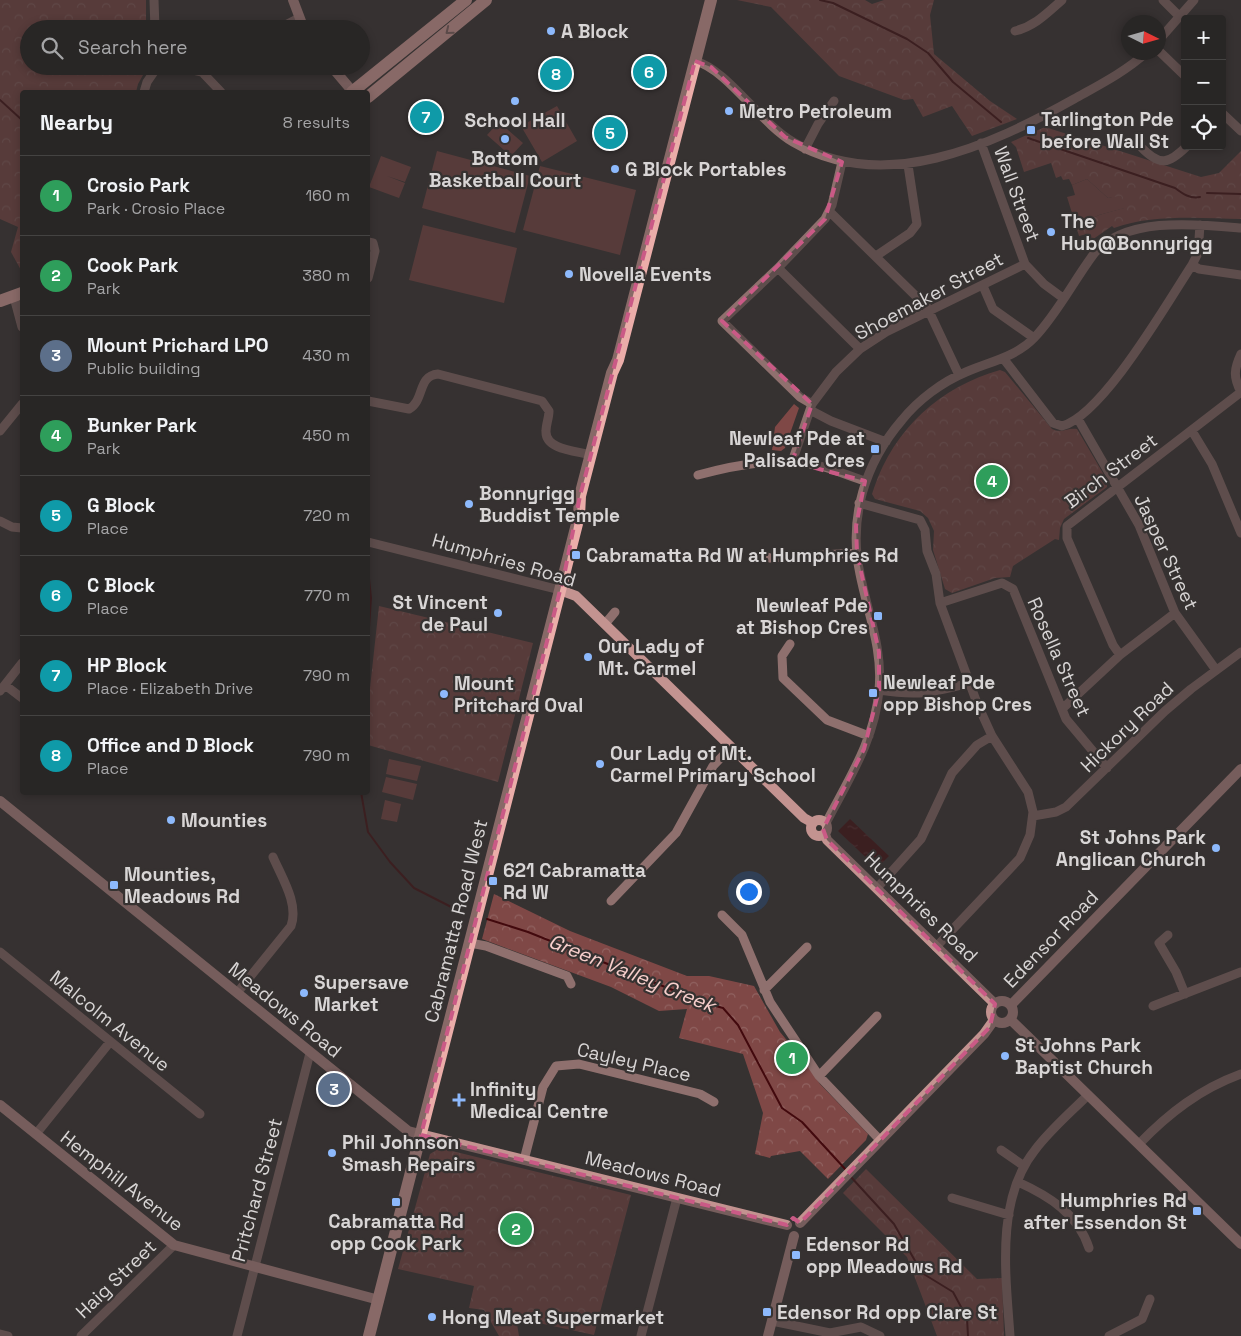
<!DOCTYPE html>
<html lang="en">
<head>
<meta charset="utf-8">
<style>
	body { margin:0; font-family:"Space Grotesk",sans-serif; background:#302e2d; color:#f1f3f6 }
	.controls { position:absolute; right:15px; top:15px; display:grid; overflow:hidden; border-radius:5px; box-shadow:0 2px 8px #0003 }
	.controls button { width:45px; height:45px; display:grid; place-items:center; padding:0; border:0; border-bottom:1px solid #444342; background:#282625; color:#f1f3f6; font:25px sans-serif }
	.compass { position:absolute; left:1121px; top:15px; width:45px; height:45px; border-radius:50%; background:#282625; box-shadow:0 2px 8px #0003; rotate:95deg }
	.you { position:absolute; left:748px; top:891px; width:18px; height:18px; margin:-12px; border:4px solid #fff; border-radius:50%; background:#1a73e8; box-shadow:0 0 0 8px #1a73e833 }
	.badge { display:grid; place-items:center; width:32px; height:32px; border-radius:50%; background:#ea580c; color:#fff; font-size:16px; font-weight:700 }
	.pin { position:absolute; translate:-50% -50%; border:2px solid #fff; box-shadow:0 1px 5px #0006 }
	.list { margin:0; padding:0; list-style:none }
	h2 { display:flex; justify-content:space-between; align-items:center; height:65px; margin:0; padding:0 20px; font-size:21px }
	h2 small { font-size:16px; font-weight:400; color:#a5a5a7 }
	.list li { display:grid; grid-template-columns:32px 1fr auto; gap:15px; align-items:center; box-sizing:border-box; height:80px; padding:0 20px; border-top:1px solid #444342 }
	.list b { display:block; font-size:19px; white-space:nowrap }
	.list p { margin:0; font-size:16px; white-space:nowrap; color:#a5a5a7 }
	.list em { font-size:16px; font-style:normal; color:#a5a5a7 }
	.icon { flex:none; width:28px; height:28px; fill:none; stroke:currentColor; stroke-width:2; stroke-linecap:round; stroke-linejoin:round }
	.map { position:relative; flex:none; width:1241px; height:1336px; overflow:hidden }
	.search { position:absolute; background:#282625; box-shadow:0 2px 8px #0003; left:20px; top:20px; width:350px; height:55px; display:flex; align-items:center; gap:12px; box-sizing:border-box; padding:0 18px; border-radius:28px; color:#a5a5a7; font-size:19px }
	.panel { position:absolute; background:#282625; box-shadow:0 2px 8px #0003; left:20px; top:90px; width:350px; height:705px; border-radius:5px }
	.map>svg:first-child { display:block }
	.green { fill:#7f4846 }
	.park { fill:url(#park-crowns) }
	.water { fill:url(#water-ripples) }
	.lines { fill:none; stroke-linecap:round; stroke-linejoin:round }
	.stream { stroke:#42090d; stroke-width:2 }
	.street { stroke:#8f706e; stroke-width:9 }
	.secondary { stroke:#c39390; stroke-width:10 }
	.primary { stroke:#ebada9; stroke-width:12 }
	.oneway { stroke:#876967 }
	.marked { fill:none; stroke:#ca5a86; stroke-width:4; stroke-dasharray:10 6; stroke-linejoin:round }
	.poi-dot { fill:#8db9fc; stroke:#363231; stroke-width:2 }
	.labels { text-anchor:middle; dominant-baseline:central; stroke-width:4.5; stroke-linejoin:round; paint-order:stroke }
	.poi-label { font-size:19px; font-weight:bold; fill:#d8d5d5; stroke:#363231; text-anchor:start }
	.street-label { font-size:19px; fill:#d8d5d5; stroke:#363231 }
	.water-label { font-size:20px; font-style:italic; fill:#f8cfcc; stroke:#363231 }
</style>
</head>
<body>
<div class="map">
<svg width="1241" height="1336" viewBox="0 0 1241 1336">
	<defs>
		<pattern id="park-crowns" width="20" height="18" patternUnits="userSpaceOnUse" patternTransform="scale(1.25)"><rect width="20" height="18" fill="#7f4846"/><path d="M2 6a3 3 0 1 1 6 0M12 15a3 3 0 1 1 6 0" fill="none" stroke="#906260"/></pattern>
		<pattern id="water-ripples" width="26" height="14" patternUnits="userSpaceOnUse" patternTransform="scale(1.25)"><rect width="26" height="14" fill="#42090d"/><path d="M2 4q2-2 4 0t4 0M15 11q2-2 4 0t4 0" fill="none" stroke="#5d2c2f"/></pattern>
	</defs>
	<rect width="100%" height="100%" fill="#363231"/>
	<path class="green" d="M557,106L577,141L542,162L521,126Z
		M499,122L523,143L511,156L487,135Z
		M437,151L530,176L515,233L422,208Z
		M381,156L411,167L405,182L387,176L405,183L399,198L369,187Z
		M540,166L636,190L620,255L523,230Z
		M1087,179L1108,198L1121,195L1125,208L1099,215L1076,226L1067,197L1075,195L1072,185Z
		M423,225L517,248L504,303L409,280Z
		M794,404L799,408L785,448L781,451L772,450L775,427Z
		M389,759L421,766L417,781L386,774Z
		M386,777L417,784L413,800L382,792Z
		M385,800L401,804L397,822L381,819Z"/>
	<path class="park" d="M0,0H146V29H29V66H148L138,84L136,92H22V272L11,252L18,227L0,219Z
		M737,0H865L872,4L884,0H934L930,15L934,54L990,101L1017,119L972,136L952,106L923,117L913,99L904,100L839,76L771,7Z
		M1045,127L1201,177L1219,173L1241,151V219C1202,218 1151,214 1114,228L1112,226L1089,242L1087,234L1079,236L1076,226L1099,215L1124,208L1121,196L1108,198L1087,179L1072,185L1069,179L1063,180L1061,176L1056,178L1051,163L1024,172L1016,147L1011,142Z
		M1000,370L1005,372L1052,429C1062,434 1068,427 1077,429L1107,480V487L1064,519L1060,528L1059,540L1055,539L1013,566L1010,577L995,578L952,593L945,589L933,550L934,531L928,518L920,511L875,499L872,494L874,488C894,429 940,387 1000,370Z
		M379,606L533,643L498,782L368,745V706Z
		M494,894L570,931L687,976H709L754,986L780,1032L805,1062L820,1084L868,1134L866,1140L828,1179L800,1151L771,1156L770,1158L755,1154L763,1113L743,1054L679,1038L687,1009L659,1011L611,987L482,939Z
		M440,1148L631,1195L594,1335L516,1318L519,1336H499L484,1310L469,1308L474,1286L398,1269L430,1154Z
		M866,1169L977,1279L1002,1278L1004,1336H937L907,1257L843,1193Z"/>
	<path class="water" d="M850,819L889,856L877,868L838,831Z"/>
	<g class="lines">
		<path class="stream" d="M820,0L833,3L907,39L928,53L953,82L1001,122
			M0,100L22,120
			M1028,138L1175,188C1183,194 1190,199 1200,197
			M1207,193L1241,194
			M368,569L371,598L368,642
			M361,792L368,832L390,862L414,888L465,914
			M487,919L528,932L705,1003L723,1008L738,1025L782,1108L802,1122L846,1170
			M850,1176L894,1224L922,1273L953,1292L967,1318L968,1336"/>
		<path class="street" d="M154,0L155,29
			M1163,0L1180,17
			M278,29L299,18
			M1015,31C1035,26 1047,13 1062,0
			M1158,41L1194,0
			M1158,50L1185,76
			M695,61C727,69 760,123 793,142C884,195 990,146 1074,99C1099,85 1125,72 1147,52
			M176,66L202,72L220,66
			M202,72L221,92
			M144,92L147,82L158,66
			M1222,113L1241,131
			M981,143L1025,264L1044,284L1063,298
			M1141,147C1160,167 1169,164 1187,146
			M805,149L818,124L834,101
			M830,212L927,307L959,375
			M368,242L373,243L375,251L368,278
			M876,256L910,233L917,224L908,165
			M1192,265L1199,269L1241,275
			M778,268L860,349
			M983,286L993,309L1034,338
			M14,297L22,327
			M1241,354C1234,369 1233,377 1241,392
			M1003,358L1053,423L1062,426C1103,415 1167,303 1192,265L1198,253L1200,225
			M368,401L409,409C425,400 417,376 438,374L542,401L549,411C549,418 546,424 546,431C545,450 577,451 591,455
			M812,404L800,397L722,321L778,268L825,219L832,205L842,162
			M810,410L831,421L886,442
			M1078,419L1139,525L1175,613L1216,670
			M0,431L22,404
			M1192,431L1212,464L1241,533
			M792,462L812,404L836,372L860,349L886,332L1025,264
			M698,475C739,464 782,456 824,467C838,471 852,477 865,481
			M859,503L920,520L925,530L927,551L936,574L940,603L977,703L992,736L1028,792L1033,812L1030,835L1020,858L936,947
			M0,521L12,527L22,528
			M368,542L560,590
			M761,555L770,558L857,553
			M940,603L1002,583L1013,589L1066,719L1107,768
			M605,624L615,612
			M790,644L782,656L783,678L827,720L869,736
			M1120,655L1113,645L1067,538V526L1241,392
			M5,685L22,698
			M879,690C918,696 932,693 969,683
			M0,691L22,663
			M1062,709L1120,655L1175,613
			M1033,816L1056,812L1066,807L1165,711L1191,689L1241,652
			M826,823C848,780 875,740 879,690C883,649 868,614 860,574C848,518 865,463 902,420C918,400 942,382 966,372C989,362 1016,357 1034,338C1057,314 1073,282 1093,255C1123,216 1197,224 1241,228
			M877,888L921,839L952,773L977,745L992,736
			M611,901L676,833L713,766L731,747
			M722,915L742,935L770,1002L819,1076L880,1140
			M1168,935L1159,943L1176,972L1185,994
			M470,943L486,946L567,976L571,984
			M0,952L200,1114
			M764,990L807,947
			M237,993L291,926C299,904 282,878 273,857
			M1153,1006L1241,972
			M819,1076L877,1016
			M36,1134L110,1042
			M1139,1144C1169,1113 1200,1089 1241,1074
			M1001,1150L1024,1166
			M524,1160L543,1087L556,1066L579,1064L700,1094L714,1102
			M1018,1182C1049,1196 1078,1214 1089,1248
			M952,1198L1009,1215
			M772,1321L830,1333L861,1327L880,1336
			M0,1334L8,1336
			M81,1336L174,1245
			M237,1336L310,1053
			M641,1336L677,1198
			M1010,1336C1006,1277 995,1200 1035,1150C1050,1130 1070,1113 1088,1095
			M1109,1336L1142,1319L1150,1299"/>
		<path class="secondary" d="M293,0L304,29
			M331,66L353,92
			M560,590L576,596L804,818L813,823
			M0,801L408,1131L787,1225
			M811 828a8 8 0 1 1 16 0a8 8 0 1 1-16 0Z
			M825,834L827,840L995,1004
			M991 1012a11 11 0 1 1 22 0a11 11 0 1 1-22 0Z
			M1011,1005L1241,769
			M1011,1020L1241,1244
			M0,1105L174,1245L379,1300
			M800,1223L984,1034L994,1020
			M768,1336L794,1236"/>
		<path class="primary" d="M352,92L466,0
			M368,97L486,0
			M0,301L22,293
			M369,1336L565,571L579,516L580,496L612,373L618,360L711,0"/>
	</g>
	<defs><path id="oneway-chevron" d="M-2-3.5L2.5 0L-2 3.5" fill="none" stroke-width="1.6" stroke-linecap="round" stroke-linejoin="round" transform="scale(1.25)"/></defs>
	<use class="oneway" href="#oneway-chevron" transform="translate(449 31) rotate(141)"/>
	<path d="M0 0H1241V1336H0ZM695,61L711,67L785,137L842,162L825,219L722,321L812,404L792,462L865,481L856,526L857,553L879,652V690L864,749L823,829L827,840L995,1004L990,1027L800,1223L793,1218L787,1225L421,1135L565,571L580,496Z" fill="#363231" fill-opacity=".55" fill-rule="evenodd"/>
	<path class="marked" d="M695,61L711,67L785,137L842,162L825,219L722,321L812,404L792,462L865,481L856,526L857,553L879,652V690L864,749L823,829L827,840L995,1004L990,1027L800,1223L793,1218L787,1225L421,1135L565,571L580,496Z"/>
	<g class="poi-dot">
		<circle cx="551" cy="31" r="5"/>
		<circle cx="515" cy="101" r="5"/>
		<circle cx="729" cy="111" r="5"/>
		<rect x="1026" y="125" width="10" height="10" rx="2.5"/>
		<circle cx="505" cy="139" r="5"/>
		<circle cx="615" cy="169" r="5"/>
		<circle cx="1051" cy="232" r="5"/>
		<circle cx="569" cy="274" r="5"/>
		<rect x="870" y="444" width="10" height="10" rx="2.5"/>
		<circle cx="469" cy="504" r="5"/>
		<rect x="571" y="550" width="10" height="10" rx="2.5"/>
		<circle cx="498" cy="613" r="5"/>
		<rect x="873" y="611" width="10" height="10" rx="2.5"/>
		<circle cx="588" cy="657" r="5"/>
		<rect x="868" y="688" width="10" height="10" rx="2.5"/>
		<circle cx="444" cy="694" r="5"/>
		<circle cx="600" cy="764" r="5"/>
		<circle cx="171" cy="820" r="5"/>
		<circle cx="1216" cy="848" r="5"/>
		<rect x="488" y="876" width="10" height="10" rx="2.5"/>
		<rect x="109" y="880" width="10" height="10" rx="2.5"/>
		<circle cx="304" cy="993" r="5"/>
		<circle cx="1005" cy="1056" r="5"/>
		<path d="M456.5 1092.5h5v5h5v5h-5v5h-5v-5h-5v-5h5z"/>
		<circle cx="332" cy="1153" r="5"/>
		<rect x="391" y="1197" width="10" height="10" rx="2.5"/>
		<rect x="1192" y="1206" width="10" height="10" rx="2.5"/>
		<rect x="791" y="1250" width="10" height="10" rx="2.5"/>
		<rect x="762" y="1307" width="10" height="10" rx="2.5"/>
		<circle cx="432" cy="1317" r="5"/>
	</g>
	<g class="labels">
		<g class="poi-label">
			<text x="561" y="31">A Block</text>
			<text x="739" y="111">Metro Petroleum</text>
			<text x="1041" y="119">Tarlington Pde<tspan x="1041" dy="22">before Wall St</tspan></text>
			<text x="515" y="120" text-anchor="middle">School Hall</text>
			<text x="505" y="158" text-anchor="middle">Bottom<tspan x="505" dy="22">Basketball Court</tspan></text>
			<text x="625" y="169">G Block Portables</text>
			<text x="1061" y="221">The<tspan x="1061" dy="22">Hub@Bonnyrigg</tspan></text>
			<text x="579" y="274">Novella Events</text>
			<text x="865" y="438" text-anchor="end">Newleaf Pde at<tspan x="865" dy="22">Palisade Cres</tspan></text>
			<text x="479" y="493">Bonnyrigg<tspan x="479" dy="22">Buddist Temple</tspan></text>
			<text x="586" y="555">Cabramatta Rd W at Humphries Rd</text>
			<text x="488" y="602" text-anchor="end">St Vincent<tspan x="488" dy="22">de Paul</tspan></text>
			<text x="868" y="605" text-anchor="end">Newleaf Pde<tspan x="868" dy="22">at Bishop Cres</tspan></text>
			<text x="598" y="646">Our Lady of<tspan x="598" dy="22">Mt. Carmel</tspan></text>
			<text x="883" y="682">Newleaf Pde<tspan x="883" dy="22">opp Bishop Cres</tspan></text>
			<text x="454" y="683">Mount<tspan x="454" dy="22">Pritchard Oval</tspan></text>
			<text x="610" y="753">Our Lady of Mt.<tspan x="610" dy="22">Carmel Primary School</tspan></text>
			<text x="181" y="820">Mounties</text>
			<text x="1206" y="837" text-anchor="end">St Johns Park<tspan x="1206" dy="22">Anglican Church</tspan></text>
			<text x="503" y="870">621 Cabramatta<tspan x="503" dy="22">Rd W</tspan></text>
			<text x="124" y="874">Mounties,<tspan x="124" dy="22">Meadows Rd</tspan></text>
			<text x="314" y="982">Supersave<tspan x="314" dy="22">Market</tspan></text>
			<text x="1015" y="1045">St Johns Park<tspan x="1015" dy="22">Baptist Church</tspan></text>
			<text x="470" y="1089">Infinity<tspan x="470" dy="22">Medical Centre</tspan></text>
			<text x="342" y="1142">Phil Johnson<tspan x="342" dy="22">Smash Repairs</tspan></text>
			<text x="1187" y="1200" text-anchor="end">Humphries Rd<tspan x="1187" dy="22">after Essendon St</tspan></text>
			<text x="396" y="1221" text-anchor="middle">Cabramatta Rd<tspan x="396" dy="22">opp Cook Park</tspan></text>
			<text x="806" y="1244">Edensor Rd<tspan x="806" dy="22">opp Meadows Rd</tspan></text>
			<text x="777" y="1312">Edensor Rd opp Clare St</text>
			<text x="442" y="1317">Hong Meat Supermarket</text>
		</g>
		<g class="street-label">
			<text transform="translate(1017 194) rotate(70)">Wall Street</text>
			<text transform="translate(929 296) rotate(-28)">Shoemaker Street</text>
			<text transform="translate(1111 471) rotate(-37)">Birch Street</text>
			<text transform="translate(1166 552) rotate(65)">Jasper Street</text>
			<text transform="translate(504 560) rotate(16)">Humphries Road</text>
			<text transform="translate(1059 657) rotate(66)">Rosella Street</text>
			<text transform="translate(1127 727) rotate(-44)">Hickory Road</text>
			<text transform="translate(921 907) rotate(44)">Humphries Road</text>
			<text transform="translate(456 921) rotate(-76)">Cabramatta Road West</text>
			<text transform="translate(1051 939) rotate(-46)">Edensor Road</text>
			<text transform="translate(285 1010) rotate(39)">Meadows Road</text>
			<text transform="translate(110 1021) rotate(39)">Malcolm Avenue</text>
			<text transform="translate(634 1062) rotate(13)">Cayley Place</text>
			<text transform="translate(653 1174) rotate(14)">Meadows Road</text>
			<text transform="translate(122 1181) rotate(38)">Hemphill Avenue</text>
			<text transform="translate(257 1190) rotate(-75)">Pritchard Street</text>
			<text transform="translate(116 1279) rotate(-44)">Haig Street</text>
		</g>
		<g class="water-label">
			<text transform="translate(632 973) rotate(22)">Green Valley Creek</text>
		</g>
	</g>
</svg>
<div class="controls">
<button>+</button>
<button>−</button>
<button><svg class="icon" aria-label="locate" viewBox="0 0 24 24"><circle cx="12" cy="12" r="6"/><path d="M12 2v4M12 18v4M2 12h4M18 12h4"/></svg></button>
</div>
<svg class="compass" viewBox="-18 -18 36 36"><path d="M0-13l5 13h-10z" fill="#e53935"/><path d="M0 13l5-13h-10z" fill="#a5a5a7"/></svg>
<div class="you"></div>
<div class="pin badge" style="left:792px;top:1058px;background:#2e9e5b">1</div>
<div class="pin badge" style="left:516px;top:1229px;background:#2e9e5b">2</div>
<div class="pin badge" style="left:334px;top:1089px;background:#5c6f8a">3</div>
<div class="pin badge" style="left:992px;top:481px;background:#2e9e5b">4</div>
<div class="pin badge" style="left:610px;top:133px;background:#0f9aa8">5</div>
<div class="pin badge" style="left:649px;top:72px;background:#0f9aa8">6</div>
<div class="pin badge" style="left:426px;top:117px;background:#0f9aa8">7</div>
<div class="pin badge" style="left:556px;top:74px;background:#0f9aa8">8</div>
<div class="search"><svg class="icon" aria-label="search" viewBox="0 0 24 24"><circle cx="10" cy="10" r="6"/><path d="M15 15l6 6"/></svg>Search here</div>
<section class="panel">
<h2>Nearby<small>8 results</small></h2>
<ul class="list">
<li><span class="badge" style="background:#2e9e5b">1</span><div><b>Crosio Park</b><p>Park · Crosio Place</p></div><em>160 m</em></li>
<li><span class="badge" style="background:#2e9e5b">2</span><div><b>Cook Park</b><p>Park</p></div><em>380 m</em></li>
<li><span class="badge" style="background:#5c6f8a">3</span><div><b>Mount Prichard LPO</b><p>Public building</p></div><em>430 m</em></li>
<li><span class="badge" style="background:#2e9e5b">4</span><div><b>Bunker Park</b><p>Park</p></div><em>450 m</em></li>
<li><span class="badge" style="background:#0f9aa8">5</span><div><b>G Block</b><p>Place</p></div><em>720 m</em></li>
<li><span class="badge" style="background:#0f9aa8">6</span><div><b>C Block</b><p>Place</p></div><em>770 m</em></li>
<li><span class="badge" style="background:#0f9aa8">7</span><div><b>HP Block</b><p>Place · Elizabeth Drive</p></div><em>790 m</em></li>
<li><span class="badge" style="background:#0f9aa8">8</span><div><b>Office and D Block</b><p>Place</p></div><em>790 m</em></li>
</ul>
</section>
</div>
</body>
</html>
